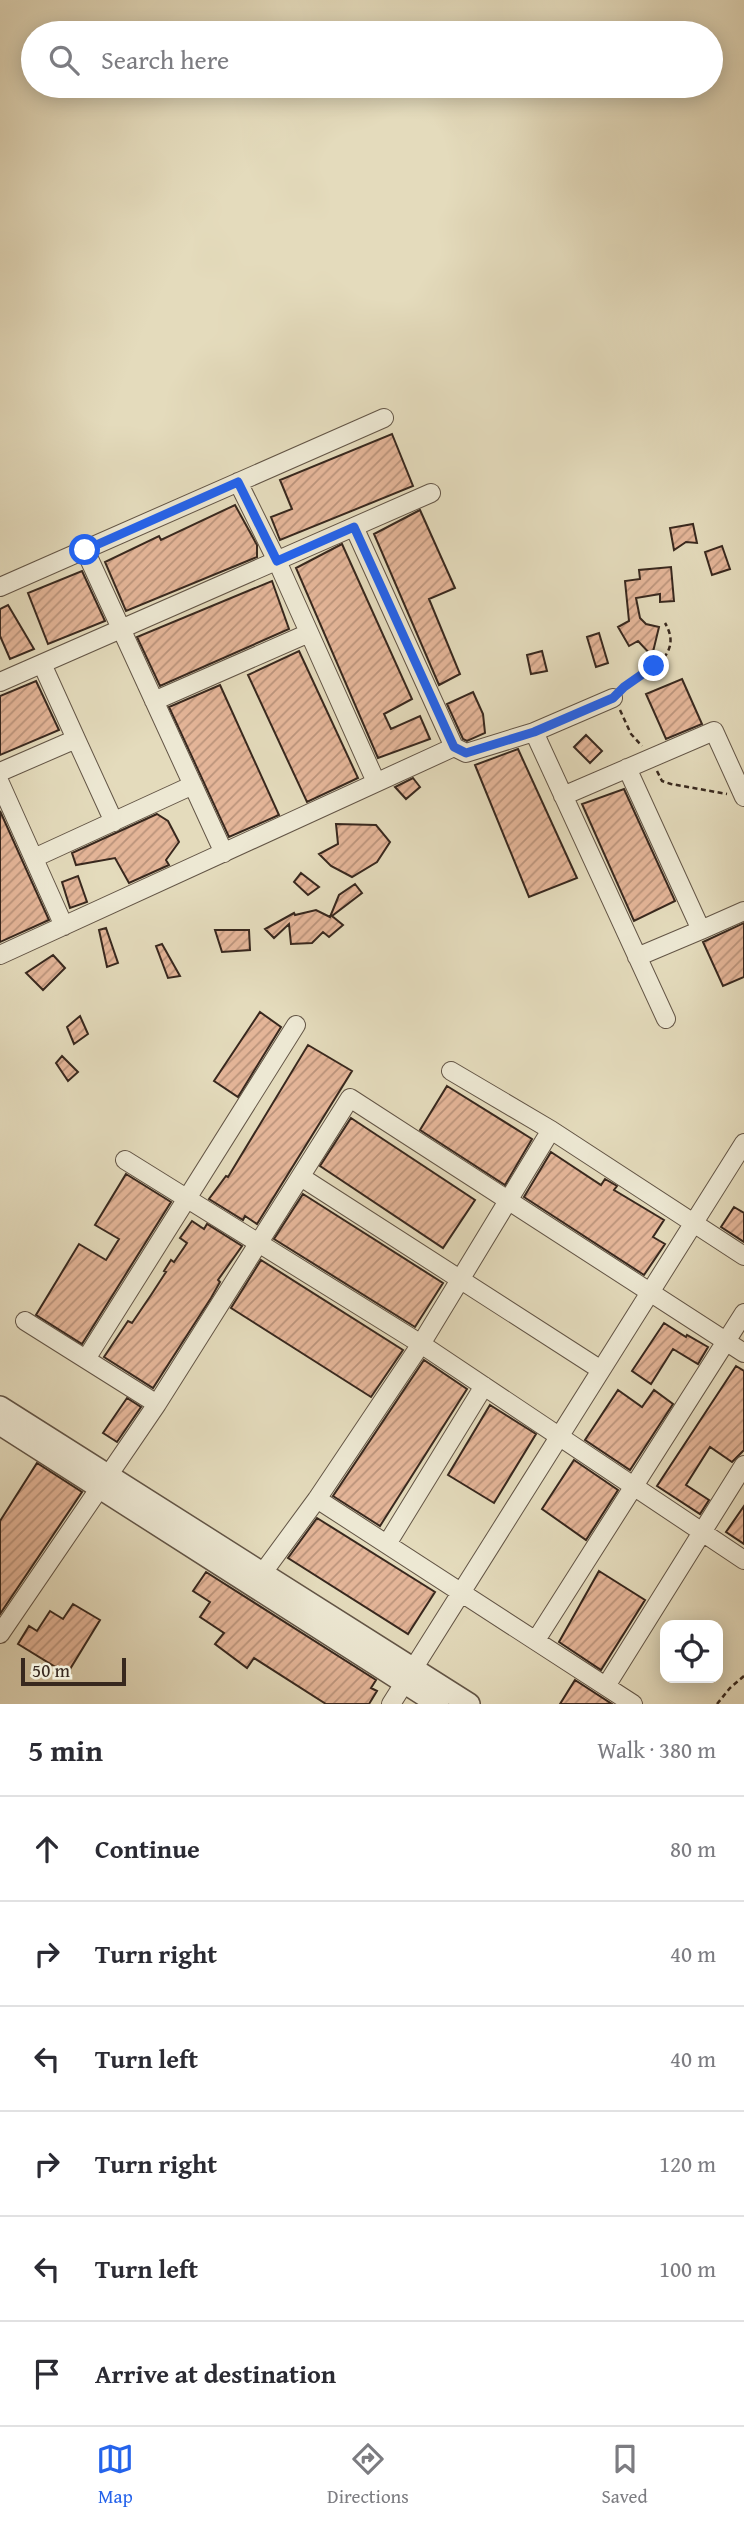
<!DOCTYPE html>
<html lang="en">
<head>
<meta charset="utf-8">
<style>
	body { margin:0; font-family:"Gentium Book Plus",serif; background:#f7f7f7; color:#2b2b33 }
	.controls { position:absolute; right:21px; bottom:21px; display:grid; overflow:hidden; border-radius:14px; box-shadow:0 4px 18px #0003 }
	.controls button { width:63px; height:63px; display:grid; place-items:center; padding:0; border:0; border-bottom:2px solid #e1e1e2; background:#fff; color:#2b2b33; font:35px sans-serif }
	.scale { position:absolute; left:21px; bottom:18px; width:105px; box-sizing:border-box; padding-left:7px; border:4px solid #38281e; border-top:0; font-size:19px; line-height:24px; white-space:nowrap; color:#38281e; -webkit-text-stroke:5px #ede8d3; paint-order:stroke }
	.stop { position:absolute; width:21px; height:21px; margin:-16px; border:5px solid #2563eb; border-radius:50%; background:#fff }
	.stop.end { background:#2563eb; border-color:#fff; box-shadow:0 2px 7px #0008 }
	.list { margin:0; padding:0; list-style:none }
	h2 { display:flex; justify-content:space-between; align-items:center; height:91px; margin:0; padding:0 28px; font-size:30px }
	h2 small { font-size:23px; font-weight:400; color:#7c7c81 }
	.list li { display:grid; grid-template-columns:46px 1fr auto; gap:21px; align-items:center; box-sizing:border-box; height:105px; padding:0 28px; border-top:2px solid #e1e1e2 }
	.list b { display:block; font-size:26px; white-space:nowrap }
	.list em { font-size:23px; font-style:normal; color:#7c7c81 }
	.icon { flex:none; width:38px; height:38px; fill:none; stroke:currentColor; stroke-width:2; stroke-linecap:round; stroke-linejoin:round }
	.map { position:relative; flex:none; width:744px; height:1704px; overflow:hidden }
	.search { position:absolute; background:#fff; box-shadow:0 4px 18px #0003; left:21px; right:21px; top:21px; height:77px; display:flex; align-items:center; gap:18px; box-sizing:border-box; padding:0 24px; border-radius:38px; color:#7c7c81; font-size:26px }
	.sheet { height:721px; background:#fff }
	nav { display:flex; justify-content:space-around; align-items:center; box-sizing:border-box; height:98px; border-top:2px solid #e1e1e2; background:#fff; font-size:19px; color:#7c7c81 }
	nav a { display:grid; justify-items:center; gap:4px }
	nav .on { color:#2563eb }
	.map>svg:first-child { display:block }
	.building { fill:url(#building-hatch); stroke:#38281e; stroke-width:2 }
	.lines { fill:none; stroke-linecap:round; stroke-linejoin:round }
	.minor-casing { stroke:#635546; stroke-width:20 }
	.tertiary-casing { stroke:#635546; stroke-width:24 }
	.path { stroke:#38281e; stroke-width:2.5; stroke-dasharray:5 3.5; stroke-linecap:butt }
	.minor { stroke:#ede8d3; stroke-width:18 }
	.tertiary { stroke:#ede8d3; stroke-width:21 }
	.route { stroke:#2563eb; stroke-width:9 }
</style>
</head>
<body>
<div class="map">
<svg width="744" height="1704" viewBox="0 0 744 1704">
	<defs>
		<pattern id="building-hatch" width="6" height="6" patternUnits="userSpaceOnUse" patternTransform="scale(1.75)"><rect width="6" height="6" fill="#e4b598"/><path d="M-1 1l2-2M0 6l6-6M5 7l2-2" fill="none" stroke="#ba937b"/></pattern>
	</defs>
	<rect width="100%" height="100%" fill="#e4dbbc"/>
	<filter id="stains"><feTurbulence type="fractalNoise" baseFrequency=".00286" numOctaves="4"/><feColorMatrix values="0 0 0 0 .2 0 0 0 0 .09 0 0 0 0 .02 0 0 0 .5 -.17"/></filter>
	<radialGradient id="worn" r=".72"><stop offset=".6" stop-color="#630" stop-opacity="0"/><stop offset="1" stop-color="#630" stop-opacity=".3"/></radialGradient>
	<path class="building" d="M392,434L413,486L280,540L271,517L292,509L280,480Z
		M235,505L257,545V557L126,611L105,562L159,536L161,540Z
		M420,510L455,588L429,599L460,674L439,685L374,534Z
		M693,524L697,543L686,542L674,550L670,528Z
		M342,544L412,699L384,714L391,729L420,716L430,739L378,758L296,568Z
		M722,546L730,569L712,575L705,552Z
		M671,567L674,601L660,602V594L636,598L640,618L646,624L659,627L652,656L638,641L629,646L618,627L629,621L625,581L640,579L639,570Z
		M82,571L105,621L48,644L28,593Z
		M272,581L289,629L160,686L137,637Z
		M8,605L34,649L10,659L0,636V609Z
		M599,633L608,663L596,667L587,637Z
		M299,651L358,778L307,802L248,675Z
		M542,651L547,671L531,674L527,655Z
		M682,679L702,724L666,739L646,694Z
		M36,681L59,730L0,755V696Z
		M220,685L279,815L229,837L169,707Z
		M473,692L483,714L485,733L467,741L463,739L447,704Z
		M586,735L602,751L590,763L574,747Z
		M518,749L577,878L529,897L475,765Z
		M413,778L420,787L406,799L395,787Z
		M624,789L675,901L634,921L582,804Z
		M0,811L49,920L0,942Z
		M157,814L168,821L179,842L166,860L169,865L129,883L115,858L76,865L72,853Z
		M336,824L376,825L390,842L377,862L352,877L331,866L319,854L338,844Z
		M301,873L319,887L308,895L294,882Z
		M78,876L87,902L70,908L62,882Z
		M355,884L362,893L332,916L343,925L329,937L323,932L312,943L291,944L289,924L274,938L265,929L294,913L295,915L316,910L330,917L339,895Z
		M744,923V977L723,986L703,942Z
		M106,928L118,963L107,967L99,930Z
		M215,930H249L250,950L222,952Z
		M162,944L180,976L168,978L156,946Z
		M53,955L65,968L43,990L26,973Z
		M260,1012L281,1027L238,1097L214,1081Z
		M80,1016L88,1034L74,1044L67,1027Z
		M308,1045L352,1071L257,1224L245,1216L243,1220L209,1199L226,1176L228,1177Z
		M62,1056L78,1072L68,1081L56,1063Z
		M447,1086L532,1139L505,1185L420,1130Z
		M351,1118L475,1200L443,1248L320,1166Z
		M551,1152L601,1185L605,1179L617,1186L614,1190L664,1220L653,1237L665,1244L644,1275L524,1197Z
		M126,1174L171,1202L82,1344L36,1315L79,1244L106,1260L119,1239L95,1225Z
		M303,1194L443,1283L415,1327L274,1239Z
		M734,1207L744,1213V1242L721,1227Z
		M192,1221L204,1229L207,1224L242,1246L218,1280L220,1282L211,1298L153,1388L104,1357L128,1321L132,1323L151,1295L166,1272L164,1271L171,1260L174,1262L187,1243L180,1238Z
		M261,1260L403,1350L371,1397L231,1308Z
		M664,1323L686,1337L687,1335L708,1347L698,1364L673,1349L651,1384L632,1371Z
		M424,1360L467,1389L380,1526L333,1496Z
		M736,1366L744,1371V1450L732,1462L710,1447L686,1485L709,1500L700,1514L657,1486Z
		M618,1390L642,1407L654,1390L673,1404L630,1470L585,1440Z
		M127,1398L141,1407L117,1442L103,1433Z
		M490,1405L536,1434L494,1503L448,1475Z
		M574,1460L618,1490L586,1540L542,1509Z
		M37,1463L82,1492L0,1614V1521Z
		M744,1506V1544L726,1532Z
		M317,1518L435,1592L408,1634L288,1558Z
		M599,1571L645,1600L601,1670L559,1642Z
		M206,1572L376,1680L371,1688L377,1691L369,1704H326L254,1658L247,1668L215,1644L224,1633L200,1617L210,1602L193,1591Z
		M73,1604L100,1620L67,1674L18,1644L29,1626L37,1631L50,1611L63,1619Z
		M575,1680L612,1704H560Z"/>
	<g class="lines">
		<defs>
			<path id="minor" d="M238,482L277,561L376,782
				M354,527L454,747L466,753L534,732L613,698
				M85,550L224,853
				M0,587L384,418
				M0,682L431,493
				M154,701L309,633
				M534,732L666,1019
				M76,739L114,822
				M627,768L701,930L637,957
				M0,772L76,739L42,664
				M0,783L64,926
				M563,796L714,731L744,797
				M34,858L193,785
				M701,930L744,911
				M0,955L454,747
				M451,1071L551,1130L744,1256
				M125,1160L421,1344L551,1130
				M301,1177L601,1370
				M25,1321L157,1404
				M86,1359L296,1025
				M317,1499L633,1704
				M387,1544L484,1386
				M256,1582L317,1499L421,1344L744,1560
				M0,1634L157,1404L350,1098L744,1353
				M536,1640L744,1313
				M606,1686L744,1465
				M391,1704L744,1143"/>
			<path id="tertiary" d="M0,1407L469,1704
				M0,1424L438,1704"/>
		</defs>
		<use href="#minor" class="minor-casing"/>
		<use href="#tertiary" class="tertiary-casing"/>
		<path class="path" d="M623,688C646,672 685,656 665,623
			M620,710L631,734L642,746
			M657,771L662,781L671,784L727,794
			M717,1704L730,1688L744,1676"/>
		<use href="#minor" class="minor"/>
		<use href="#tertiary" class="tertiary"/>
	</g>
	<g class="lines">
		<path class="route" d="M85,550L238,482L277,561L354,527L454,747L466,753L534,732L613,698L624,687L654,666"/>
	</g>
	<rect width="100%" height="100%" filter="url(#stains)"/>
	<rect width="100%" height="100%" fill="url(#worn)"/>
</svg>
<div class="controls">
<button><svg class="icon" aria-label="locate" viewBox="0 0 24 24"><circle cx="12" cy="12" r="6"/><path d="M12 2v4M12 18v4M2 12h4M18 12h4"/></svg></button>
</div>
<div class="scale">50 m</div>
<div class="stop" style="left:85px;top:550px"></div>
<div class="stop end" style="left:654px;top:666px"></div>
<div class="search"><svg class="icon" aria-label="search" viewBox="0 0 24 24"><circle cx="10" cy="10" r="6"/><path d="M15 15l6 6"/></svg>Search here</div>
</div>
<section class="sheet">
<h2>5 min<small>Walk · 380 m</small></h2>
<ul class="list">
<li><svg class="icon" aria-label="ahead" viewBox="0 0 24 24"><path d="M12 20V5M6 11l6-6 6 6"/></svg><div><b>Continue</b></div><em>80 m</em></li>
<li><svg class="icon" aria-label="right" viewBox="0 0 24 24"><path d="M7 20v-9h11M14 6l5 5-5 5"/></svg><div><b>Turn right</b></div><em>40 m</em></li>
<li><svg class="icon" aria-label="left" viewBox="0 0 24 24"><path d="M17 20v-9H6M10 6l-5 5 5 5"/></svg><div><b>Turn left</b></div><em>40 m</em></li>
<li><svg class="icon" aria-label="right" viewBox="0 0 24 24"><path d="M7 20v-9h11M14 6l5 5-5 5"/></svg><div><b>Turn right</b></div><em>120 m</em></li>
<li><svg class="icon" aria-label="left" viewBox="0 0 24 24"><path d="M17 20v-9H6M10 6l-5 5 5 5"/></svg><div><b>Turn left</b></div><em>100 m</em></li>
<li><svg class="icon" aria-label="arrive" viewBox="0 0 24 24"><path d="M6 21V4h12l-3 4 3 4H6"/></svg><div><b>Arrive at destination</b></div></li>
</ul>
</section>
<nav>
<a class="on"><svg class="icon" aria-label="map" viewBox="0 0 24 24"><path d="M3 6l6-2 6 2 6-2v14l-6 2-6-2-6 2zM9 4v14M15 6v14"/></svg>Map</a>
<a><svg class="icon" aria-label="directions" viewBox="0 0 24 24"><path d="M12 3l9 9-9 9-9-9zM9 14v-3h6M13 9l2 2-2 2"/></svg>Directions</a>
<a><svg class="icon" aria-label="saved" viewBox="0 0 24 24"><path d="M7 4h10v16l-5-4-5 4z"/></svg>Saved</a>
</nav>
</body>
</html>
